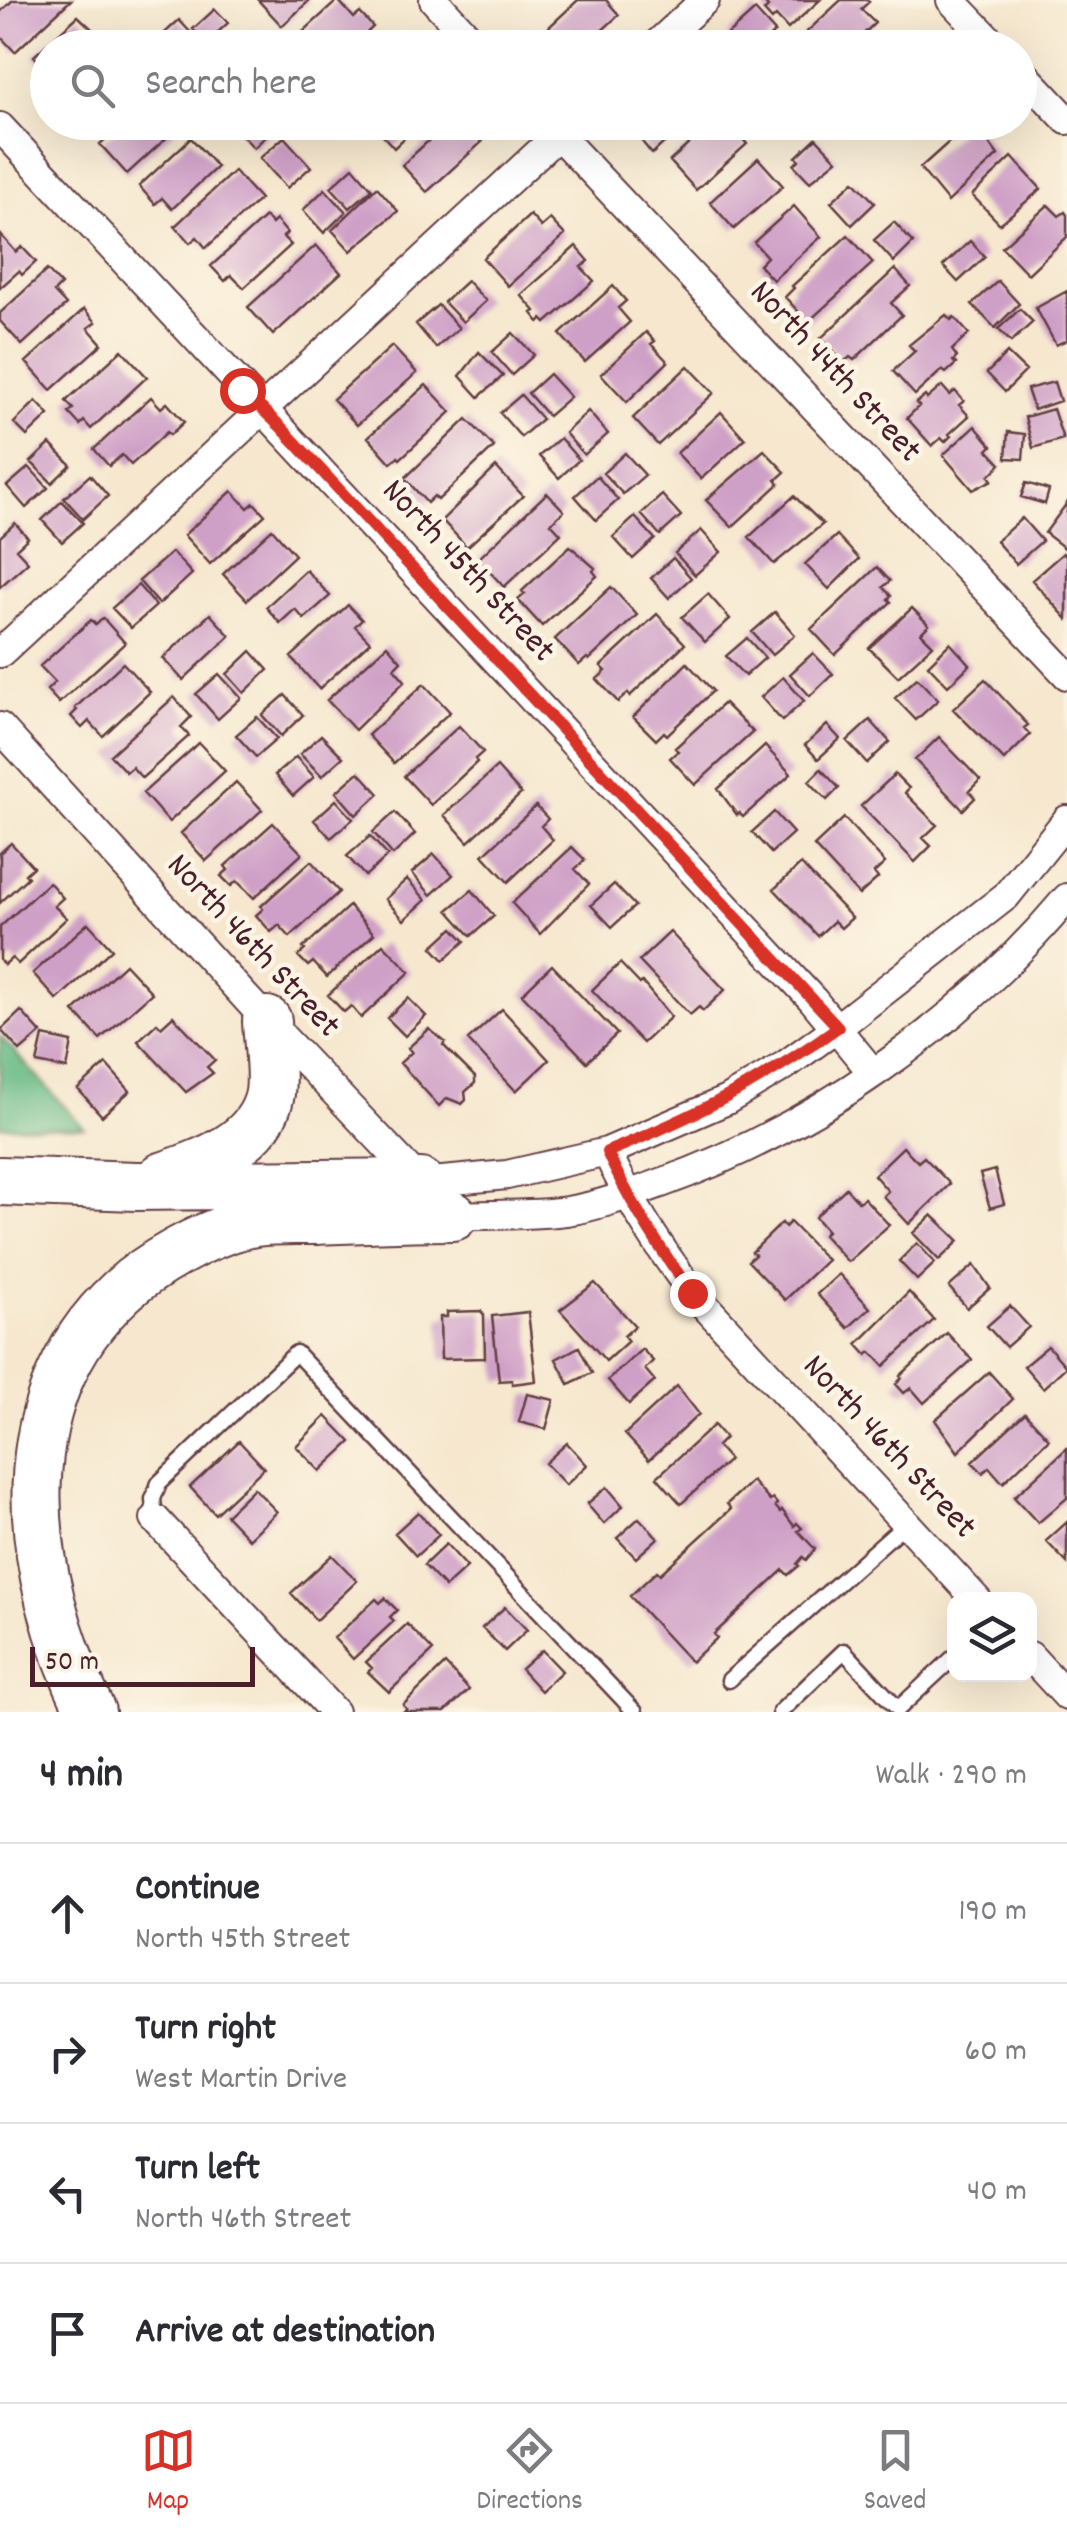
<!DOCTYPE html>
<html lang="en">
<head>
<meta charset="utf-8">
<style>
	body { margin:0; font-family:Dekko,sans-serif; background:#f7f7f7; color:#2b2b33 }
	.controls { position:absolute; right:30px; bottom:30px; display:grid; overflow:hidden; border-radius:20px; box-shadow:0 10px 40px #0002 }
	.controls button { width:90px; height:90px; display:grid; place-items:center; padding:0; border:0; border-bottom:2px solid #e1e1e2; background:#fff; color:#2b2b33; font:50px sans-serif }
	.scale { position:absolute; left:30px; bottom:25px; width:225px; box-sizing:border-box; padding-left:10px; border:5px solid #4a1f2b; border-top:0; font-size:28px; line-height:35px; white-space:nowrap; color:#4a1f2b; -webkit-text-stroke:8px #fcf5e5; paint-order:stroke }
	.stop { position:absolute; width:30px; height:30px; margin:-22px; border:8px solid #d93025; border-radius:50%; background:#fff }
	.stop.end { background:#d93025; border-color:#fff; box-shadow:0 2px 10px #0008 }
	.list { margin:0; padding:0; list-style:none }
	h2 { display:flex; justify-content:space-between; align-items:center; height:130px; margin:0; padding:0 40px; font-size:42px }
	h2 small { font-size:32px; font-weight:400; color:#7c7c81 }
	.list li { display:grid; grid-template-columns:65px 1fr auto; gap:30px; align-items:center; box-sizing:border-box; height:140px; padding:0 40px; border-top:2px solid #e1e1e2 }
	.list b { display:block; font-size:38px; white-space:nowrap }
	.list p { margin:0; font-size:32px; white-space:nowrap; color:#7c7c81 }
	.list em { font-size:32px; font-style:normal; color:#7c7c81 }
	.icon { flex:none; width:55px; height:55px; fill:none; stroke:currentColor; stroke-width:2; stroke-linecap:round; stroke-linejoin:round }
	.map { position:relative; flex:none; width:1067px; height:1712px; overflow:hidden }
	.search { position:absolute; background:#fff; box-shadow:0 10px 40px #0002; left:30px; right:30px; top:30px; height:110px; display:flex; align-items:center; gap:25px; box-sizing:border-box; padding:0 35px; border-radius:55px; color:#7c7c81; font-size:38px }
	.sheet { height:690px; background:#fff }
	nav { display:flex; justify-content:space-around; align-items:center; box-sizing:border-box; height:140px; border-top:2px solid #e1e1e2; background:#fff; font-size:28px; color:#7c7c81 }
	nav a { display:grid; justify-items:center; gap:5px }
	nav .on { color:#d93025 }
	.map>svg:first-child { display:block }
	.forest { fill:#6cbc88; stroke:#5b6e5a; stroke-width:2.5 }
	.building { fill:#cfa0c7 }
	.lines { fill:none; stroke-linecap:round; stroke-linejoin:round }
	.lane-casing { stroke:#643d43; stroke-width:19 }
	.street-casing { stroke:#643d43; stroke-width:32 }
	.highway-casing { stroke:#643d43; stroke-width:52 }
	.lane { stroke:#fff; stroke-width:14 }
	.street { stroke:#fff; stroke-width:28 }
	.highway { stroke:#fff; stroke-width:48 }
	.route { stroke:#d93025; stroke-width:12 }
	.labels { text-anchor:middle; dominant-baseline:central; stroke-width:9; stroke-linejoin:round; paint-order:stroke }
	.street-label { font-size:35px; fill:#4a1f2b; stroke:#fcf5e5 }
</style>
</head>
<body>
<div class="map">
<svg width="1067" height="1712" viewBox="0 0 1067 1712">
	<rect width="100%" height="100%" fill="#fcf5e5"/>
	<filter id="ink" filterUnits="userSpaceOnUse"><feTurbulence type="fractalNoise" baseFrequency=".01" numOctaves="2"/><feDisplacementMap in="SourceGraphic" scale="20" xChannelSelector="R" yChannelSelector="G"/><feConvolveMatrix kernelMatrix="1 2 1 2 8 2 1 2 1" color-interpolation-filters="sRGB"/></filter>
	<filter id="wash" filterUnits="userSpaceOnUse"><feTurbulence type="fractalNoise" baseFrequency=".0048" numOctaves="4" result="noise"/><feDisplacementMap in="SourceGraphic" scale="40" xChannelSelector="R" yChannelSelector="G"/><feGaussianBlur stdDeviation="2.25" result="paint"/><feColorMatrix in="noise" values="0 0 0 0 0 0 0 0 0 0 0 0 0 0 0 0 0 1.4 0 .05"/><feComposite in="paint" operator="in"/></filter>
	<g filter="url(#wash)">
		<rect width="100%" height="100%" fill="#f6e7ce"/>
		<path class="forest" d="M0,1036L84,1128L0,1126Z"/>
		<g id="blocks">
			<path class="building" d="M13,0H71L15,52L0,36V12Z
				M258,0H310L282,26Z
				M338,0L354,18L360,13L373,27L358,41L355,37L343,48H301L294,40Z
				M578,0H606L619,15L586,45L588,48H554L562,41L549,27Z
				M762,0H820L788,29L776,16L772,20L764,11L768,7Z
				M841,0H866L869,2L861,9L875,23L849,48H805L798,40Z
				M215,9L228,23L206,43L193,29Z
				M755,10L775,32L758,48H738L727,35Z
				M78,16L108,44L105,48H48V71L34,56Z
				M179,20L205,48H164L157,40Z
				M125,122H184L127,174L100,144Z
				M238,122H271L275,127L254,148L234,126Z
				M371,122H421L394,148Z
				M449,122H465L482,142L427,192L402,165Z
				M640,122H687L652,154L639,138L647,131Z
				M713,122H728L747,144L696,190L670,161Z
				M969,124L979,134L981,132L998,155L948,202L920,168Z
				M284,137L311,167L287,188L260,158Z
				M191,138L217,167L172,209L162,198L155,204L139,186Z
				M816,138L837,160L810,182L794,165L799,160L796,157Z
				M1012,157L1041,189L1000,224L972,195Z
				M758,158L783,186L734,229L710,202Z
				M353,167L372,189L350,208L331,187Z
				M234,171L260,199L206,248L197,237L190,243L175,226Z
				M854,181L875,203L852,225L831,202Z
				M377,187L398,211L351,251L332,230Z
				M325,189L346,212L324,233L303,210Z
				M1048,205L1059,216L1065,212L1067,215V237L1028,274L1002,247Z
				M794,206L821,237L773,280L759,265L767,257L754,242Z
				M530,215L541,227L550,219L565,235L508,286L483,258Z
				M265,217L272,224L276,220L287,233L283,237L291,245L244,288L231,275L225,281L211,266Z
				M894,222L913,243L894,262L874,240Z
				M0,234L16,252L22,247L36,262L22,275L19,271L0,288Z
				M848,235L873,263L808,322L785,297L794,288L792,286Z
				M970,241L985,257L958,282L943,266Z
				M316,245L341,273L273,335L248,307Z
				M576,246L589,261L581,267L594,281L546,323L542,319L539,322L532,313L535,311L521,295Z
				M895,269L910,286L891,303L902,315L854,360L850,357L844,362L821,338Z
				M47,270L61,285L54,292L66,305L22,345L0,321V313Z
				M467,281L486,301L463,322L444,302Z
				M998,281L1019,304L995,328L972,304Z
				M613,286L626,301L618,308L630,322L585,362L560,334Z
				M1067,291V340L1056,345L1036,308Z
				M438,305L459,328L436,348L416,324Z
				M84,309L96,322L88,328L102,344L51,390L26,362Z
				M1020,309L1033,322L1011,342L998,329Z
				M946,315L951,320L954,317L969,334L952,350L957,357L953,361L956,364L946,373L942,370L915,395L893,371L915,351L909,345Z
				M646,332L655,341L651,344L668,362L627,402L601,374Z
				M513,333L534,355L512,375L492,352Z
				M392,346L417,373L357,425L333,399Z
				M122,350L147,377L91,429L84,421L80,425L69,413L73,409L66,401Z
				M479,352L503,376L479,397L460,376Z
				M1007,353L1026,371L1005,392L987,373Z
				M688,366L714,393L658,445L633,418Z
				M549,374L570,397L548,416L528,393Z
				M1054,382L1060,401L1034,410L1027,389Z
				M426,385L451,412L400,459L398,457L391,463L368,437Z
				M942,386L950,395L955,391L964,401L959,405L969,416L949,434L951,436L945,442L941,438L932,446L907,418L919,406L916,403L925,396L927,399Z
				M521,395L542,419L521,437L500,413Z
				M151,397L161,408L167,403L184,422L170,435L167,432L131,465L122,455L109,466L94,449Z
				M36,401L49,415L27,436L14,423Z
				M1053,409L1063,439L1033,448L1025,417Z
				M588,411L608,434L584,455L565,433Z
				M721,412L745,439L701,479L677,453Z
				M467,419L494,447L438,500L434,496L427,503L405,478Z
				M975,426L992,446L988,450L1001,464L989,476L992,480L973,490L943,455Z
				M1008,432L1025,434L1023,459L1006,458Z
				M560,438L579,460L559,478L539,456Z
				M50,444L71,465L52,483L31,462Z
				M764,450L785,472L776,480L779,484L732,527L706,500Z
				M625,453L645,475L623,494L603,473Z
				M29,467L48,488L26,508L7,486Z
				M496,467L523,496L467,547L442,520Z
				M90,475L108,496L83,519L64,498Z
				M597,476L618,500L596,520L575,496Z
				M1026,483L1049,490L1045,504L1021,497Z
				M232,491L248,508L254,503L265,515L210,564L184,535Z
				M547,493L564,511L551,523L561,534L504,587L478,559Z
				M662,495L681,516L660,535L641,514Z
				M794,496L823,524L774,564L749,537Z
				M62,501L83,523L62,542L42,520Z
				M1067,503V550L1045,533Z
				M635,517L655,539L633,559L613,537Z
				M1022,518L1042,541L1016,564L996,541Z
				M15,523L28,538L16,549L28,562L0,587V537Z
				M272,529L295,555L247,600L223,574Z
				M701,530L721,552L695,575L675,553Z
				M837,535L859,559L829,589L805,564Z
				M570,546L595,568L593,571L597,576L542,626L518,600L525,594L522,591Z
				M172,552L192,574L159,604L139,581Z
				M1063,553L1067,558V619L1032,580Z
				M673,558L691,578L669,598L651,578Z
				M877,567L890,581L883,587L891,596L888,599L891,602L835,655L811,629Z
				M306,570L330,596L304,619L295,609L280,623L266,607Z
				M138,585L156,606L131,628L112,608Z
				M611,587L637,615L589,660L587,658L579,665L555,639Z
				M708,594L730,619L705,642L682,617Z
				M348,605L362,620L355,626L370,642L319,689L291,657Z
				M912,608L929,625L921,633L933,645L898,677L869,648Z
				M775,612L795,635L772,655L752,632Z
				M210,614L230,636L183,680L163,658Z
				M657,614L685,644L630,696L628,693L618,702L597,679L606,671L601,666Z
				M103,618L125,643L59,703L47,690L55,682L40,666L91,620L96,625Z
				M747,638L765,658L745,676L726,656Z
				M950,643L970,665L948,686L928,665Z
				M387,645L401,661L394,668L405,681L355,730L327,700Z
				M251,651L268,670L244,693L227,674Z
				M813,653L833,674L810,696L790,674Z
				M123,663L150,692L103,736L89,721L82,728L71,716L77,710L75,708Z
				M687,663L713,691L667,735L664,732L656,740L633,717Z
				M219,674L241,698L218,719L196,694Z
				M783,677L804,701L782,721L761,697Z
				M917,678L938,700L916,720L895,698Z
				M985,679L1028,725L1024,728L1030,735L1004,760L953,709Z
				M424,684L450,712L394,763L368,735Z
				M285,695L303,715L281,736L262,715Z
				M174,697L191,717L181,727L189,736L142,778L132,767L126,772L110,755Z
				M724,703L753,732L695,785L670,758L678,751L675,748Z
				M257,717L277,739L256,757L236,735Z
				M870,720L890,742L867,763L847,741Z
				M827,725L840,739L818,759L805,745Z
				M459,726L483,752L475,759L477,762L431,805L404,776Z
				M321,735L343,757L322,776L300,754Z
				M939,737L980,780L969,791L975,798L963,810L915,760Z
				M199,743L225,771L169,822L143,793Z
				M765,746L791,774L743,817L739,813L737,815L718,789Z
				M296,757L314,777L293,796L275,775Z
				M497,767L521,794L468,842L444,815Z
				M821,769L839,788L827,800L809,781Z
				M359,772L379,794L356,815L336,792Z
				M895,774L909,788L905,793L937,825L923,838L931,846L915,862L861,806Z
				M236,782L262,810L206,861L181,833Z
				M336,800L353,819L331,838L314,820Z
				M536,806L548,819L541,826L553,840L508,882L483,855Z
				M395,812L415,834L393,855L373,832Z
				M774,812L793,833L771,853L752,832Z
				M844,818L885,863L874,873L878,878L859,895L814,846Z
				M273,823L302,854L254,898L237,881L231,886L221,876L228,870L225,866Z
				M370,836L388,856L365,876L347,856Z
				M11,843L33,867L25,874L28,877L0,903V853Z
				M572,847L585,860L575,869L589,884L540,934L512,903Z
				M434,854L453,875L431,895L412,873Z
				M311,861L339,892L290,937L279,925L271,932L256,915L263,909L261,906Z
				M801,864L852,918L841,928L834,921L818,936L774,889Z
				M407,879L426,900L404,920L385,899Z
				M49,882L63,898L54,906L67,918L18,964L12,958L4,965L0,960V927Z
				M614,884L635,906L612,927L591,905Z
				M472,890L494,916L471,936L448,910Z
				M349,906L374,934L327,977L313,962L308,966L298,956L305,950L303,948Z
				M88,923L112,949L57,1000L33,973Z
				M453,928L465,941L444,960L432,947Z
				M670,932L725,990L703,1011L699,1007L690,1015L639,961Z
				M383,944L410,972L361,1018L351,1006L344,1012L328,995Z
				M620,963L640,984L642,982L671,1017L643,1043L592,990Z
				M125,964L152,993L100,1039L74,1011Z
				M552,965L617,1034L587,1062L522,994Z
				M408,998L426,1016L405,1036L387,1018Z
				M502,1009L549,1060L516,1091L468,1040Z
				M21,1011L41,1033L20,1051L1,1030Z
				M173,1016L215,1060L207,1067L213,1073L186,1092L138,1041L157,1023L161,1027Z
				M429,1029L445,1042L443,1045L475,1077V1083L465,1092L466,1100L462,1104L447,1098L439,1106L400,1063L412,1052L408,1048Z
				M43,1036L72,1042L67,1069L37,1063Z
				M106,1064L130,1091L102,1116L78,1089Z
				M903,1147L918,1162L924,1157L950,1184L909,1224L883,1196L888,1191L874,1175Z
				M995,1170L1004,1204L990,1208L980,1174Z
				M846,1188L859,1202L864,1198L889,1225L848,1262L823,1235L827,1231L815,1217Z
				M932,1215L959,1241L939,1260L913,1233Z
				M790,1222L827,1260L785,1300L748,1261L755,1255L752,1252L782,1223L785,1227Z
				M917,1243L935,1263L917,1280L899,1261Z
				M974,1265L990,1288L967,1308L949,1287Z
				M839,1274L870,1308L848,1328L817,1294Z
				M595,1283L635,1326L624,1336L628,1341L606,1361L560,1310Z
				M909,1292L934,1320L884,1366L871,1352L867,1355L857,1344Z
				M1010,1306L1029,1327L1006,1347L987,1326Z
				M481,1311L484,1315L485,1358L441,1359L440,1317H447V1312Z
				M528,1312L536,1381L512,1384V1380L499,1381L492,1316Z
				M947,1333L972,1360L924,1403L911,1388L904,1393L896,1384L902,1378L900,1376Z
				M1048,1346L1066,1367L1043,1388L1024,1366Z
				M579,1347L592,1373L569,1384L556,1359Z
				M642,1349L653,1361L645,1369L655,1381L629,1404L608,1380Z
				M989,1372L1013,1399L958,1452L935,1420Z
				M677,1386L699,1414L649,1460L625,1434Z
				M527,1394L554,1400L546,1429L519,1422Z
				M1025,1413L1049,1439L1003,1483L989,1467L983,1473L972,1462Z
				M326,1416L351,1442L320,1471L296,1446Z
				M714,1425L725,1438L717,1446L729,1460L681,1504L657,1477Z
				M239,1441L264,1468L215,1514L190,1487Z
				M567,1443L587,1465L566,1485L545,1463Z
				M1067,1448V1498L1038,1523L1014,1497Z
				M752,1481L770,1501L773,1499L777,1504L775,1506L780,1512L782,1510L794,1526L797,1523L802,1528L798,1531L815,1549L806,1560L803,1557L797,1564L799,1566L788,1575L783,1570L714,1634L717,1638L691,1662L630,1596L657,1571L660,1574L731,1509L727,1504Z
				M607,1487L623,1506L604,1524L587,1504Z
				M254,1488L277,1512L249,1539L226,1515Z
				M418,1512L439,1535L416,1556L395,1533Z
				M639,1518L658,1538L636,1558L617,1538Z
				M1067,1522V1563L1046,1541Z
				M446,1544L467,1567L445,1587L424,1565Z
				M332,1555L357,1581L316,1620L291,1593Z
				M385,1598L397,1610L390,1617L394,1621L353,1659L334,1638L376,1599L380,1603Z
				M505,1607L527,1630L505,1651L482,1628Z
				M407,1624L433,1651L389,1692L368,1672L372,1668L366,1662Z
				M542,1650L562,1671L541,1691L521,1669Z
				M445,1664L469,1690L445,1712H403L407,1709L403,1705Z"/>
		</g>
	</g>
	<g filter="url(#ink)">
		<use href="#blocks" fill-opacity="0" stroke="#643d43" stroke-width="2.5"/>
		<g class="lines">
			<defs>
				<path id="lane" d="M155,1519L153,1499L159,1483L296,1353L635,1712
					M729,1680L906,1523
					M780,1712L844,1651L898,1709L954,1657"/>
				<path id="street" d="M434,0L478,48
					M951,0L997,48
					M653,48L705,0
					M1020,70L1067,120
					M547,123L1067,675
					M0,127L813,1000L873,1073
					M0,653L572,122
					M0,727L267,1021L453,1216C490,1214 530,1216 567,1211C599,1206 631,1194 661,1183C816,1128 961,1024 1067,898
					M607,1152C630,1203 659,1248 693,1293L977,1600
					M421,1183L507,1175L607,1152L727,1100L784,1066L838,1027L1006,896L1067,820
					M155,1519L334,1712
					M1030,1656L1067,1696"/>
				<path id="highway" d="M162,1177C204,1163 261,1144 270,1093C273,1071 268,1043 267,1021
					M0,1181L136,1186L421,1183
					M91,1712C23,1571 0,1391 133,1281C164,1257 216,1228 255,1222C275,1219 296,1220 316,1220C362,1218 407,1216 453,1216"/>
			</defs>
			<use href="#lane" class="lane-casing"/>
			<use href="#street" class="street-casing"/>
			<use href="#highway" class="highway-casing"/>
			<use href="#lane" class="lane"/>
			<use href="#street" class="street"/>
			<use href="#highway" class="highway"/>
		</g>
	</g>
	<g class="lines" filter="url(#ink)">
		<path class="route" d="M242,390L281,427L838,1027C760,1083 695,1116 607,1152C630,1203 659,1248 692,1293"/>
	</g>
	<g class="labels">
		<g class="street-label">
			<text transform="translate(834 373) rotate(47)">North 44th Street</text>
			<text transform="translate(467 572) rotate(47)">North 45th Street</text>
			<text transform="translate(252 947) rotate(47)">North 46th Street</text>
			<text transform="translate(888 1448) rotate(47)">North 46th Street</text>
		</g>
	</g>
</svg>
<div class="controls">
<button><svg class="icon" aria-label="layers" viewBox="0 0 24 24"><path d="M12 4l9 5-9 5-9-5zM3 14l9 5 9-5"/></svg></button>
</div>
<div class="scale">50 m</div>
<div class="stop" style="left:242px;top:390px"></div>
<div class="stop end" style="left:692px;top:1293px"></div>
<div class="search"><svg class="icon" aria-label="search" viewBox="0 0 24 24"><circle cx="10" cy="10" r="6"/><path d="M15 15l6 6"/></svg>Search here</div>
</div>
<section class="sheet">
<h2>4 min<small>Walk · 290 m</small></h2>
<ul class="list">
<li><svg class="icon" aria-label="ahead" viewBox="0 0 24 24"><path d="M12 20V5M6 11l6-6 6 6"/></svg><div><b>Continue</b><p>North 45th Street</p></div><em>190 m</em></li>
<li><svg class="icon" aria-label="right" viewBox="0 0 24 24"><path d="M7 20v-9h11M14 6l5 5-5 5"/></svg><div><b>Turn right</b><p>West Martin Drive</p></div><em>60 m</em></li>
<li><svg class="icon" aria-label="left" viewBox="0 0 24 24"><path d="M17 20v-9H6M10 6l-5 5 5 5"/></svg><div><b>Turn left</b><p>North 46th Street</p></div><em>40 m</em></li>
<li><svg class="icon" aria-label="arrive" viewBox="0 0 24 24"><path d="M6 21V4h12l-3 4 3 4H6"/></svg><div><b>Arrive at destination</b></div></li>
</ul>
</section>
<nav>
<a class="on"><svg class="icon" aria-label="map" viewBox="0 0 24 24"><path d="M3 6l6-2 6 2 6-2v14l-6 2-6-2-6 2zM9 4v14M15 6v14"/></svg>Map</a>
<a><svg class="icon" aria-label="directions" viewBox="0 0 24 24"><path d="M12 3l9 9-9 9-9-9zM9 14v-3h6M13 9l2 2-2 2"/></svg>Directions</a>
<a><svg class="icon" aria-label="saved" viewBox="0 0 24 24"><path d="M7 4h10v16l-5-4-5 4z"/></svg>Saved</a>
</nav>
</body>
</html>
